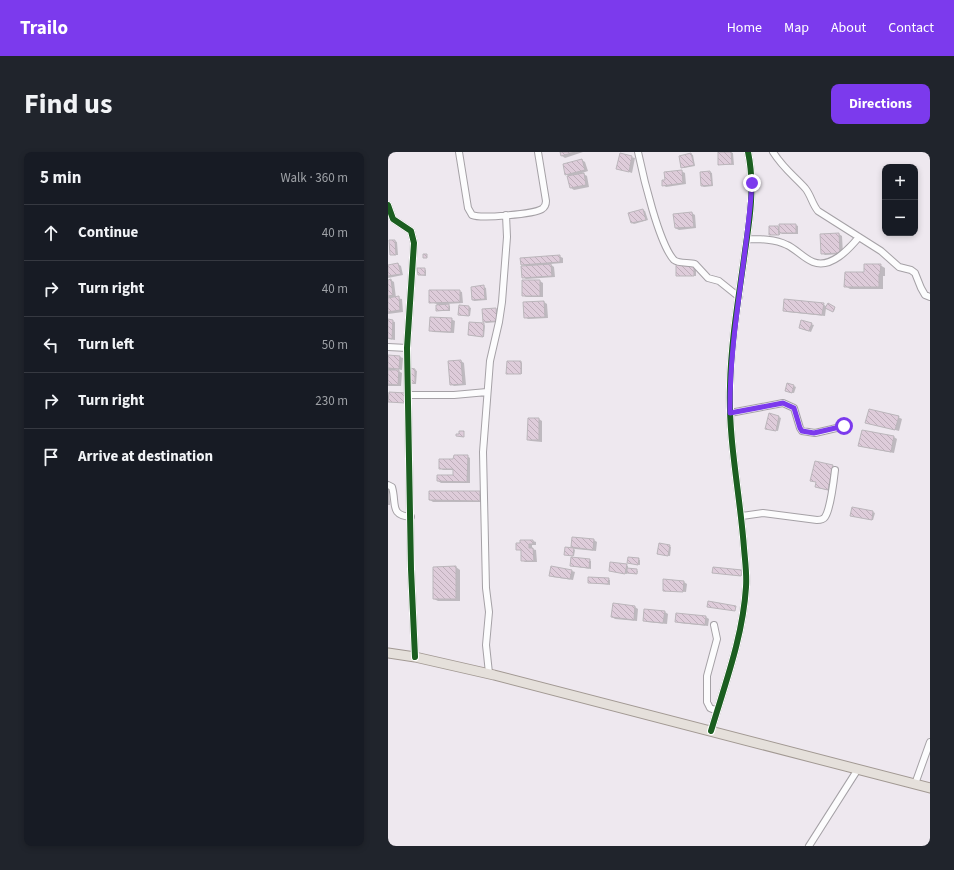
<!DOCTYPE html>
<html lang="en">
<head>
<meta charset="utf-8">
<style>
	body { margin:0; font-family:"Source Sans 3",sans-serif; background:#20242c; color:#f1f3f6 }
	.controls { position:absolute; right:12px; top:12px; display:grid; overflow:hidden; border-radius:8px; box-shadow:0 2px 6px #0003 }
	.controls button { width:36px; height:36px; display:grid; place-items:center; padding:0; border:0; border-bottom:1px solid #363941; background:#171b24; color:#f1f3f6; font:20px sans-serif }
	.stop { position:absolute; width:12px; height:12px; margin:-9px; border:3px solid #7c3aed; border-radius:50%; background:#fff }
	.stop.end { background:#7c3aed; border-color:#fff; box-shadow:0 1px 4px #0008 }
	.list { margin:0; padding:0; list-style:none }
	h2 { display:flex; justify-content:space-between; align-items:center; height:52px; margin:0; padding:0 16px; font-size:17px }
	h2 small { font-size:13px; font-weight:400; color:#9ea1a6 }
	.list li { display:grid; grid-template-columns:26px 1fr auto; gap:12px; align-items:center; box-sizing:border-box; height:56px; padding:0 16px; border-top:1px solid #363941 }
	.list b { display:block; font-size:15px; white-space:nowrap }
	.list em { font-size:13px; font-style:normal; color:#9ea1a6 }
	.icon { flex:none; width:22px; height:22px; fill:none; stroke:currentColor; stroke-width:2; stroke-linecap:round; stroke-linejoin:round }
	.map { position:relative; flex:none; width:542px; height:694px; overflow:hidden; border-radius:8px }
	header { display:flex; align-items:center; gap:24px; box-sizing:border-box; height:56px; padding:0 20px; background:#7c3aed; color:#fff }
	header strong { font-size:19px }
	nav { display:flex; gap:22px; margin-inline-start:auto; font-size:14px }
	.intro { display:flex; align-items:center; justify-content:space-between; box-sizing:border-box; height:96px; padding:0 24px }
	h1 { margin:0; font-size:28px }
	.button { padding:10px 18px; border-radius:8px; background:#7c3aed; color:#fff; font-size:14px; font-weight:700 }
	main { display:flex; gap:24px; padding:0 24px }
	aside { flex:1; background:#171b24; border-radius:8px; box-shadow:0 2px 6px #0003 }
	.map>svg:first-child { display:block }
	.shadow { fill:#0003 }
	.building { fill:url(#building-back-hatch); stroke:#bbb6bb }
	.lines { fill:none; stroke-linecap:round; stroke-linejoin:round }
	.street-casing { stroke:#a5a1a6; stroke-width:8 }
	.primary-casing { stroke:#a29993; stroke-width:11 }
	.street { stroke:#fcfcfd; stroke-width:6 }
	.primary { stroke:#e5e0db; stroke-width:9 }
	.cycleway-casing { stroke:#fff; stroke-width:8 }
	.cycleway { stroke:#1b5e20; stroke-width:6 }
	.route { stroke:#7c3aed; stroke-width:5 }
</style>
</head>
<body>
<header>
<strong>Trailo</strong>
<nav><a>Home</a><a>Map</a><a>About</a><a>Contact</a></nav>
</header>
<div class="intro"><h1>Find us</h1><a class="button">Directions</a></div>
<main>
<aside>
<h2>5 min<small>Walk · 360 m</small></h2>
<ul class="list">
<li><svg class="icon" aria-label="ahead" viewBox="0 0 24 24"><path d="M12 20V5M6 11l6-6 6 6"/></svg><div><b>Continue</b></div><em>40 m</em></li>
<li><svg class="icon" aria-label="right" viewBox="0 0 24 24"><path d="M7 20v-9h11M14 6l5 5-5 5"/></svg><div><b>Turn right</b></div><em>40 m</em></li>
<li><svg class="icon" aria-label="left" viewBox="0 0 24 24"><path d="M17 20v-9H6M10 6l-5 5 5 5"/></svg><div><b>Turn left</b></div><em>50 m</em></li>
<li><svg class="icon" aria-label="right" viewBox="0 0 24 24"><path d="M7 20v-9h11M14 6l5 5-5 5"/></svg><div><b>Turn right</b></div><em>230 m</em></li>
<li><svg class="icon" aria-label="arrive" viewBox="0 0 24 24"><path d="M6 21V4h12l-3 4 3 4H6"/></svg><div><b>Arrive at destination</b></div></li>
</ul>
</aside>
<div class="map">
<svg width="542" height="694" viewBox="0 0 542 694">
	<defs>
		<pattern id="building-back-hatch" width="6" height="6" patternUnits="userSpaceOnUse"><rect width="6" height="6" fill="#deccda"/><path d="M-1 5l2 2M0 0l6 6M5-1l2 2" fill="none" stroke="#beaeba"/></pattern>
	</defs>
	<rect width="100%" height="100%" fill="#eee8ef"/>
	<path class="shadow" d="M173,0H195L177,6L174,4Z
		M343,0L345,1L346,13L331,12V1Z
		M232,2L247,6L244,21L229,16Z
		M303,2L305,3L307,14L296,16L294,15Z
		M194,8L197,10L200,19L194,21L199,24L201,35L186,38L183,36L182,25L178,22L176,13Z
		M293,19L297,21L298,32L278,35L275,33L278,29Z
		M322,20L324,21L325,34L316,35L314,34L313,21Z
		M255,58L257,59L260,68L246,72L244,71L242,61Z
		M304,61L307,63L308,76L291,78L287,76Z
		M392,73H408L410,74V82H394L392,80V83H382L390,75L392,77Z
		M451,82L454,84L455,102L437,103L434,101L433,83Z
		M7,89L9,90L10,103H5L3,102Z
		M171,104L175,106V111L162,112L166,115L167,125L138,127L135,125L138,114L134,112Z
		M10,112L13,114L15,123L0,126V114Z
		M492,113L497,116V124H495V137H462L457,134L477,121Z
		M308,114V124L289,123Z
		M36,117L38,118V124L31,123Z
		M3,128L6,130L8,146L14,147L15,160L0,162V129Z
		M152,129L155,131V145H138L135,143Z
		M84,135H96L98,136L99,148L86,149L85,148Z
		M71,139L74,140L75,151L58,152L62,154V159H51L49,158V152L42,150Z
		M156,150L159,152L160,166L140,167L137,165Z
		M435,152L439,155L440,152L447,156L446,159L438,156L437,164L399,160L396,158Z
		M81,155L83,156L82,164L71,163Z
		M108,157L110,158L111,170L98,171L96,169L95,158Z
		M63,167L67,169L66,181L45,180L42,178Z
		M0,168L7,170V188L0,187Z
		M414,169L426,173L423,180L414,177Z
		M96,172L97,174L96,185L81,183Z
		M0,204L12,205L15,206L14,218L7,217L14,221L13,234H0Z
		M73,209L76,211L78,233L66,234L63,232L61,210Z
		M133,210L134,211V222L120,221Z
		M27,218L29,219L28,232H25L23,230Z
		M406,234L408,235L406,241L400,240Z
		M391,265L393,266L390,279L380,277Z
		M510,265L514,267L511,279L478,270Z
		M141,267H151L154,269V290L143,289L140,288Z
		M506,285L509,287L506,301L475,295L472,293Z
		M79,304L82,306V331H53L50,329L66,324V318H55L52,316L66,308Z
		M428,310L448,316L443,339L431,336L428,334L429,330L424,328Z
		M0,336L1,337L2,353H0Z
		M42,340H92L95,342V350H45L42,348Z
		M485,360L487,361L485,368L465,364Z
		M206,388L209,390L208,399L187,397L184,395Z
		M133,389H145L148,390V393H144V397L148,398L149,410H137L134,408V399L129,397L133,392Z
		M281,394L283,395L282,404L272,402Z
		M185,397L187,398L186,404L177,402Z
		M250,407L252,408V413L240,411Z
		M201,408L203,409V417L183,414Z
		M238,413L240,414V417L250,419L249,422L239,420V422L222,419Z
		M68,415L72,418V449H50L46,447Z
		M184,419L187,420L185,428L165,425L162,423Z
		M354,419L356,420L355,424L325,420Z
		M220,427L222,428V433L201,430Z
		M296,430L299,432L298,440L278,438V440L276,438Z
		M225,452L247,455L250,457L249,469L227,467L224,465Z
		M277,460L280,462L279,472L259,470L256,468Z
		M318,465L321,467L320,474L291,471L288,469Z"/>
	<path class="building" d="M172,0H187L173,4Z
		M330,0H343L344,12L330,13Z
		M232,1L244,4L241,20L228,17Z
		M303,1L306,13L293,16L291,4Z
		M194,7L197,18L177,23L175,12Z
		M294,18L295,31L274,34V28H277L276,20Z
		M322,19L324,33L313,34L312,20Z
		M196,21L198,33L182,36L179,24Z
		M255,57L258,68L243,71L240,61Z
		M304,60L306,75L287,76L285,62Z
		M391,72H408V81H391Z
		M381,74H390L391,83H381Z
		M451,81L452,101L433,102L432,82Z
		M1,88H7L8,103H2Z
		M35,102H39V106H35Z
		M172,103V110L133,113L132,106Z
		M10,111L13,122L0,124V113Z
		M163,112L164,124L134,126L133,114Z
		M288,112H306V124H288Z
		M476,112H493L492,122H491V135H456L457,120H476Z
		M29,116H37V123H30Z
		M3,127L5,143L0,144V128Z
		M134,128H152V144H134Z
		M96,133L97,147L84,148L83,135Z
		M41,138H72V150L41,151Z
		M11,144L12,158L0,160V146Z
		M396,147L436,151L434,163L395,159Z
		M156,149L157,165L136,166L135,150Z
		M440,151L447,155L445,160L437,156Z
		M61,152V158L48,159V153Z
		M71,153L81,154V164L70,163Z
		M108,156L109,169L95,170L94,157Z
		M42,165L64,166L63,180L41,179Z
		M0,167L5,168L4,187L0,186Z
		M413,168L424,171L421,179L411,176Z
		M81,170L96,171L95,185L80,183Z
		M0,203L12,204L11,217L0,216Z
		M73,208L75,232L62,233L60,209Z
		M119,209H133V222H118Z
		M22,216L27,217V231H22Z
		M0,218H11L10,233L0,232Z
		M399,231L406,233L404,241L397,239Z
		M1,240L18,241L17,251L0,250Z
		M481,257L511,264L507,278L477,271Z
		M381,261L391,264L388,279L377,277Z
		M140,266H151V288H139Z
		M474,278L506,284L503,300L470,294Z
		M71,279H76V285L68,284V282H71Z
		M66,303H80L79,330L49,329V323H65V317H51V307H65Z
		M427,309L445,313L440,338L427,335L428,330L422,329Z
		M41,339H92V349L41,348Z
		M464,355L485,359L484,368L462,364Z
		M184,385L206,387L205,398L183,395Z
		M132,388H145V392H141V396H145L146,409H133V398H128V391H132Z
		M271,391L282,393L280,404L269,402Z
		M177,395L186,396L185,404L176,403Z
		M183,405L202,407L201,416L182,414Z
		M240,405L251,406L250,413L239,411Z
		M222,410L239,412L237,422L221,419Z
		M68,414V447H45V415Z
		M163,414L184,418L182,427L161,424Z
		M325,415L354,418L353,424L324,421Z
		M239,416L249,417V422L239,421Z
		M200,425L221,426L220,432L200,431Z
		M275,427L296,429L295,440L275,439Z
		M320,449L348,454L347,459L319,455Z
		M225,451L247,454L246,468L223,465Z
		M256,457L277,459L275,471L255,469Z
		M288,461L318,464L317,473L287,470Z"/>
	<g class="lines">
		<defs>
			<path id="street" d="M71,0L80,56L84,63C93,67 146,62 154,57C157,55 158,52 158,49L150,0
				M250,0C255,24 271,92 286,108C291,112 301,110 307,112L320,126L331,129L351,145
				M385,0C395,16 405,23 417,36C423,43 424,52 430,59L493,99L511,115L523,118L527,121L533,136L537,143L542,145
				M0,53L5,67L23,79L26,91L19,196L23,417L27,505
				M359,87C372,87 387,87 399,93C408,97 415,106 425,110C443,117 461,97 471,85
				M0,195L19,196
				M20,243H66L99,240
				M342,261L395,251L406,256L412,276L414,279L427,281L457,274
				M0,333L4,335C9,352 1,363 23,365
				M354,364L375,361L429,368C432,368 435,368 437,365C442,358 446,327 447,318
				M326,473L329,487L319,524V550L322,556L329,559
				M101,521L98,493L101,460L98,436L95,300L102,209L111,170L114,150L119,85L118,63
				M323,579C337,532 355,484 358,435C359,422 357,409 356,396C352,342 340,288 342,234C343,188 351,144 357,99C362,66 367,33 360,0
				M527,632L542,590
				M421,694L470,617"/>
			<path id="primary" d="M0,501L27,505L106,523L542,636"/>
		</defs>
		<use href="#street" class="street-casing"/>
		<use href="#primary" class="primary-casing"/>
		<use href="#street" class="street"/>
		<use href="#primary" class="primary"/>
		<defs>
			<path id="cycleway" d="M0,53L5,67L23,79L26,91L19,196L23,417L27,505
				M323,579C337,532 355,484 358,435C359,422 357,409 356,396C352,342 340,288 342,234C343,188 351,144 357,99C362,66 367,33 360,0"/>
		</defs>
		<use href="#cycleway" class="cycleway-casing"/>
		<use href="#cycleway" class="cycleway"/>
	</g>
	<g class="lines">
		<path class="route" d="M364,31C359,108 341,184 342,261L395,251L406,256L412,276L414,279L426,281L456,274"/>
	</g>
</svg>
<div class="controls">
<button>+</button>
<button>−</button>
</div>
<div class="stop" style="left:456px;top:274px"></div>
<div class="stop end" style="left:364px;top:31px"></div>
</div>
</main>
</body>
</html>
